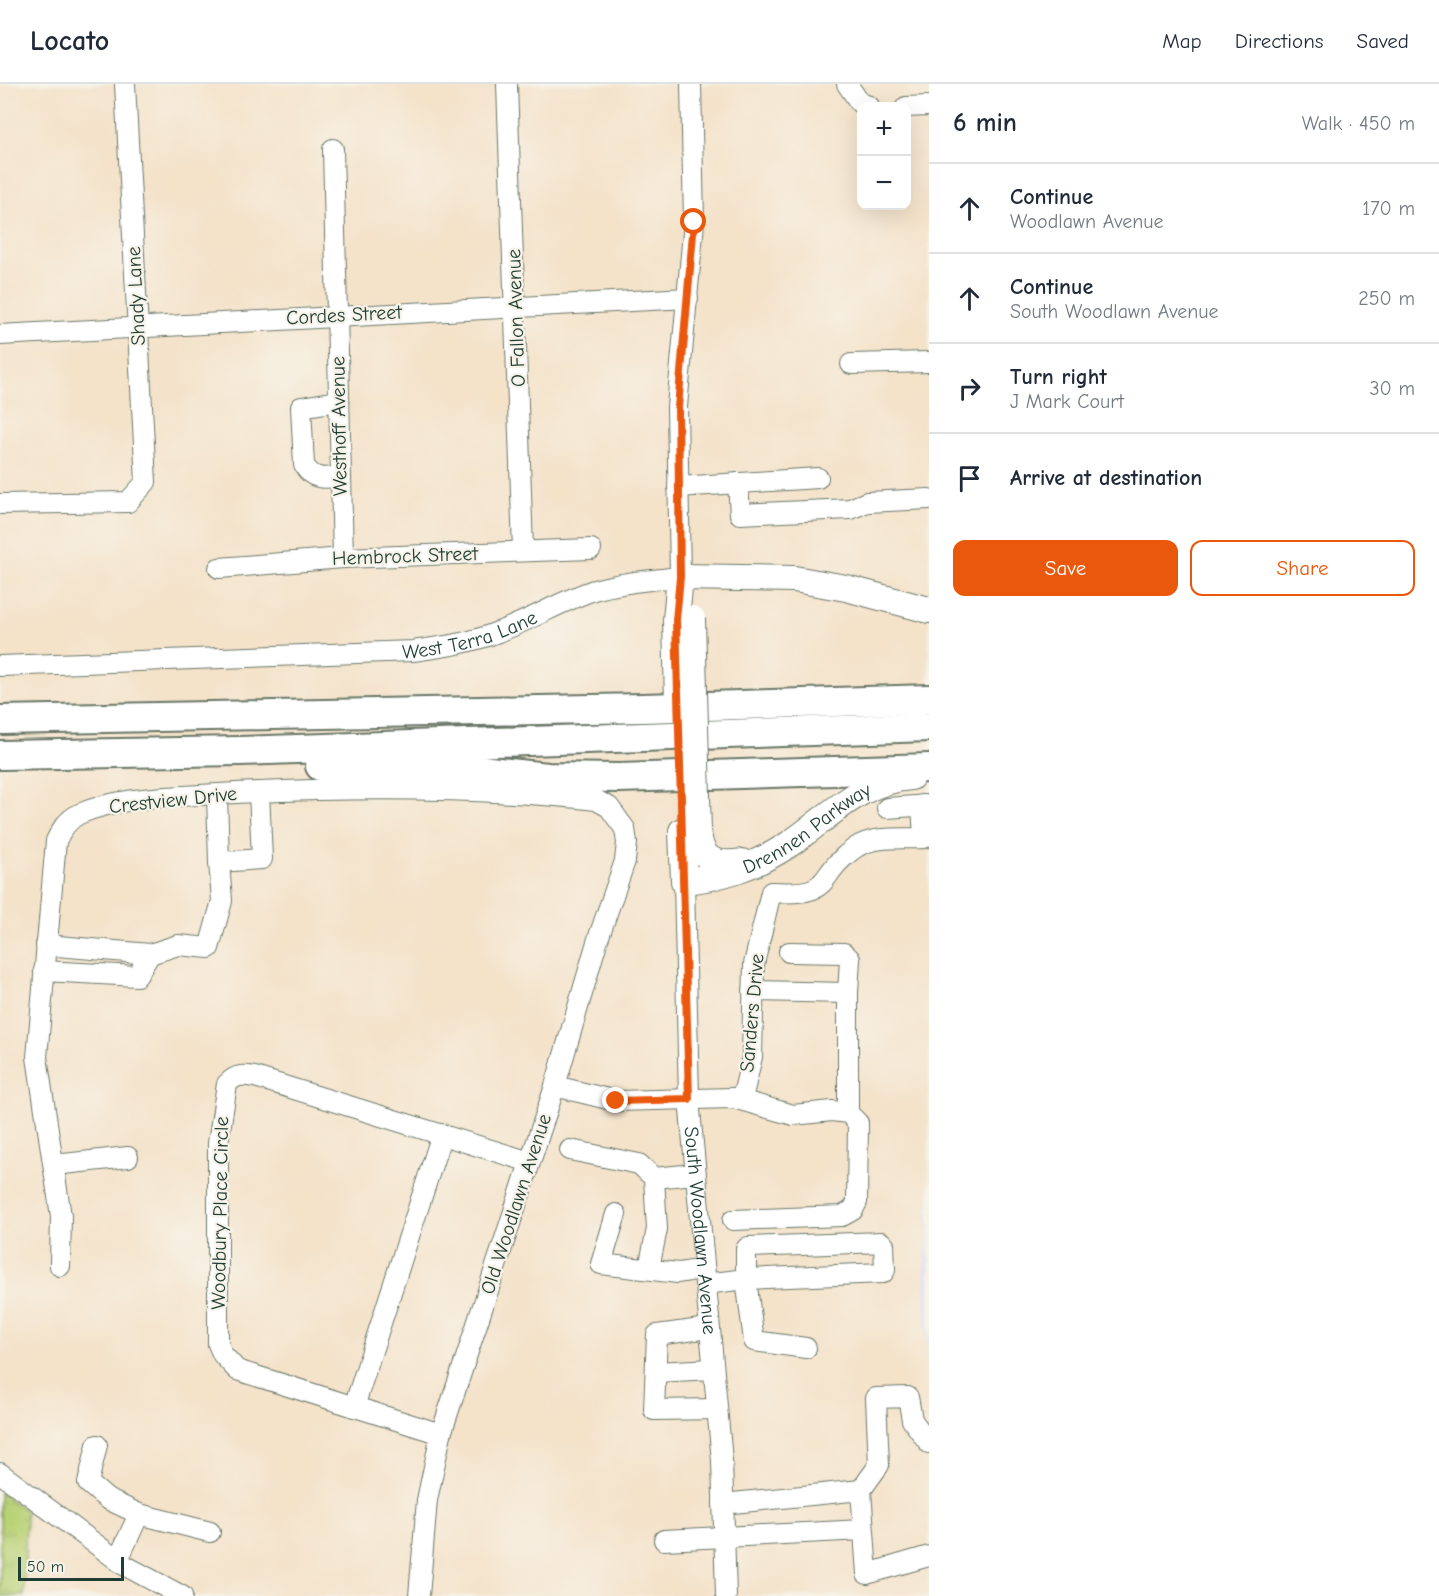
<!DOCTYPE html>
<html lang="en">
<head>
<meta charset="utf-8">
<style>
	body { margin:0; font-family:"Comic Neue",sans-serif; background:#f2f2f3; color:#1f2937 }
	.controls { position:absolute; right:18px; top:18px; display:grid; overflow:hidden; border-radius:12px; box-shadow:0 6px 24px #0002 }
	.controls button { width:54px; height:54px; display:grid; place-items:center; padding:0; border:0; border-bottom:2px solid #e0e1e3; background:#fff; color:#1f2937; font:30px sans-serif }
	.scale { position:absolute; left:18px; bottom:15px; width:106px; box-sizing:border-box; padding-left:6px; border:3px solid #1f3d34; border-top:0; font-size:16px; line-height:21px; white-space:nowrap; color:#1f3d34; -webkit-text-stroke:4px #f7f3e8; paint-order:stroke }
	.stop { position:absolute; width:18px; height:18px; margin:-14px; border:4px solid #ea580c; border-radius:50%; background:#fff }
	.stop.end { background:#ea580c; border-color:#fff; box-shadow:0 2px 6px #0008 }
	.list { margin:0; padding:0; list-style:none }
	h2 { display:flex; justify-content:space-between; align-items:center; height:78px; margin:0; padding:0 24px; font-size:26px }
	h2 small { font-size:20px; font-weight:400; color:#747a83 }
	.list li { display:grid; grid-template-columns:39px 1fr auto; gap:18px; align-items:center; box-sizing:border-box; height:90px; padding:0 24px; border-top:2px solid #e0e1e3 }
	.list b { display:block; font-size:22px; white-space:nowrap }
	.list p { margin:0; font-size:20px; white-space:nowrap; color:#747a83 }
	.list em { font-size:20px; font-style:normal; color:#747a83 }
	.actions { display:flex; gap:12px; padding:18px 24px }
	.actions a { flex:1; padding:14px 0; border:2px solid #ea580c; border-radius:12px; text-align:center; font-size:21px; color:#ea580c }
	.actions .main { background:#ea580c; color:#fff }
	.icon { flex:none; width:33px; height:33px; fill:none; stroke:currentColor; stroke-width:2; stroke-linecap:round; stroke-linejoin:round }
	.map { position:relative; flex:none; width:929px; height:1512px; overflow:hidden }
	header { display:flex; align-items:center; gap:36px; box-sizing:border-box; height:84px; padding:0 30px; background:#fff; border-bottom:2px solid #e0e1e3 }
	header strong { font-size:28px }
	nav { display:flex; gap:33px; margin-inline-start:auto; font-size:21px }
	main { display:flex }
	aside { flex:1; background:#fff }
	.map>svg:first-child { display:block }
	.built { fill:#d4d8f9 }
	.park { fill:url(#park-tufts); stroke:#6c8855; stroke-width:1.5 }
	.lines { fill:none; stroke-linecap:round; stroke-linejoin:round }
	.minor-casing { stroke:#6a7768; stroke-width:22 }
	.major-casing { stroke:#6a7768; stroke-width:28 }
	.highway-casing { stroke:#6a7768; stroke-width:32 }
	.minor { stroke:#fff; stroke-width:20 }
	.major { stroke:#fff; stroke-width:26 }
	.highway { stroke:#fff; stroke-width:28 }
	.major-bridge-casing { stroke:#6a7768; stroke-width:28; stroke-linecap:butt }
	.major-bridge { stroke:#fff; stroke-width:26 }
	.route { stroke:#ea580c; stroke-width:8 }
	.labels { text-anchor:middle; dominant-baseline:central; stroke-width:4.5; stroke-linejoin:round; paint-order:stroke }
	.street-label { font-size:20px; fill:#1f3d34; stroke:#f7f3e8 }
</style>
</head>
<body>
<header>
<strong>Locato</strong>
<nav><a>Map</a><a>Directions</a><a>Saved</a></nav>
</header>
<main>
<div class="map">
<svg width="929" height="1512" viewBox="0 0 929 1512">
	<defs>
		<pattern id="park-tufts" width="24" height="20" patternUnits="userSpaceOnUse" patternTransform="scale(1.5)"><rect width="24" height="20" fill="#b9d276"/><path d="M3 7l-1-3M5 7V3M7 7l1-3M15 17l-1-3M17 17v-4M19 17l1-3" fill="none" stroke="#9fb567"/></pattern>
	</defs>
	<rect width="100%" height="100%" fill="#f7f3e8"/>
	<filter id="ink" filterUnits="userSpaceOnUse"><feTurbulence type="fractalNoise" baseFrequency=".0167" numOctaves="2"/><feDisplacementMap in="SourceGraphic" scale="12" xChannelSelector="R" yChannelSelector="G"/><feConvolveMatrix kernelMatrix="1 2 1 2 8 2 1 2 1" color-interpolation-filters="sRGB"/></filter>
	<filter id="wash" filterUnits="userSpaceOnUse"><feTurbulence type="fractalNoise" baseFrequency=".008" numOctaves="4" result="noise"/><feDisplacementMap in="SourceGraphic" scale="24" xChannelSelector="R" yChannelSelector="G"/><feGaussianBlur stdDeviation="1.35" result="paint"/><feColorMatrix in="noise" values="0 0 0 0 0 0 0 0 0 0 0 0 0 0 0 0 0 1.4 0 .05"/><feComposite in="paint" operator="in"/></filter>
	<g filter="url(#wash)">
		<rect width="100%" height="100%" fill="#f4e2c9"/>
		<path class="built" d="M929,1104V1314L925,1189Z"/>
		<path class="park" d="M0,1408L26,1427L24,1512H0Z"/>
	</g>
	<g filter="url(#ink)">
		<g class="lines">
			<defs>
				<g id="minor">
					<path d="M507,0L523,467"/>
					<path d="M847,0L860,19L869,22"/>
					<path d="M906,23L929,22"/>
					<path d="M333,65L343,474"/>
					<path d="M0,251L688,214"/>
					<path d="M851,280L929,278"/>
					<path d="M338,317L301,323L304,381C313,397 325,394 340,393"/>
					<path d="M738,399L740,430L850,425L867,418L929,415"/>
					<path d="M678,403L818,394"/>
					<path d="M0,420L128,418L146,398L125,0"/>
					<path d="M219,484L343,474L591,465"/>
					<path id="s1" d="M0,582L413,567C442,563 471,559 498,548C531,536 561,517 594,506C622,498 652,496 680,493L677,323L694,138L691,0"/>
					<path d="M217,711L219,778L262,775L259,708"/>
					<path d="M887,724L929,721"/>
					<path id="s2" d="M684,797L689,1015L722,1377L726,1512"/>
					<path d="M46,861L150,870L178,861L209,864L222,817L219,778"/>
					<path d="M44,887L137,892L150,870"/>
					<path d="M753,907L848,909L850,875L844,869L789,868"/>
					<path d="M555,1002L616,1017L733,1014L793,1031L832,1027L848,1029L858,1039L857,1118L853,1126L842,1132L733,1136"/>
					<path d="M742,1015L752,973L754,880L771,808C838,812 813,793 855,764C874,751 902,755 924,754L922,721"/>
					<path d="M848,1029V909"/>
					<path d="M570,1066L639,1080L654,1094L657,1145L649,1184"/>
					<path d="M54,1081L128,1073"/>
					<path d="M654,1094L694,1090"/>
					<path d="M616,1130L601,1180L678,1189L703,1185"/>
					<path d="M881,1158L884,1161L885,1186L883,1189L746,1195V1165L748,1163Z"/>
					<path d="M60,1182L61,1132L37,973L56,757C61,746 67,736 79,730C121,712 173,713 218,710C345,703 470,702 596,716L609,723L625,745L627,759L625,777L597,858L555,1002L441,1350L427,1416L419,1512"/>
					<path d="M705,1200L746,1195L754,1257L806,1264"/>
					<path d="M709,1244L657,1251L654,1326L717,1325"/>
					<path d="M656,1288L713,1285"/>
					<path d="M354,1323L442,1050"/>
					<path d="M441,1350L237,1286L223,1271L218,1260V1059L227,1000C236,990 243,991 255,993L530,1078"/>
					<path d="M929,1359L912,1336L908,1313L876,1314L879,1381L861,1406L867,1490L929,1472"/>
					<path d="M97,1361L88,1399L107,1415L139,1430L118,1476"/>
					<path d="M0,1389L124,1481L182,1512"/>
					<path d="M723,1420L861,1406"/>
					<path d="M139,1430L210,1448"/>
					<path d="M664,1456L863,1446"/>
				</g>
				<g id="major">
					<path d="M678,618L676,536L680,493L794,495L846,504L929,526"/>
					<path id="s3" d="M682,747L684,797C720,794 758,781 788,761C829,734 858,697 911,693"/>
					<path d="M698,748C701,777 714,782 742,778"/>
				</g>
				<path id="highway" d="M0,636L643,624L929,615
					M0,671L240,667L929,643
					M320,682L460,684L548,693L619,694L929,684"/>
			</defs>
			<use href="#minor" class="minor-casing"/>
			<use href="#major" class="major-casing"/>
			<use href="#highway" class="highway-casing"/>
			<use href="#minor" class="minor"/>
			<use href="#major" class="major"/>
			<use href="#highway" class="highway"/>
			<defs>
				<path id="major-bridge" d="M692,535L698,748"/>
			</defs>
			<use href="#major-bridge" class="major-bridge-casing"/>
			<use href="#major-bridge" class="major-bridge"/>
		</g>
	</g>
	<g class="lines" filter="url(#ink)">
		<path class="route" d="M616,1017L689,1015L676,536L680,493L678,323L694,138"/>
	</g>
	<g class="labels">
		<g class="street-label">
			<text transform="translate(136 212) rotate(-93)">Shady Lane</text>
			<text transform="translate(344 231) rotate(-3)">Cordes Street</text>
			<text transform="translate(516 234) rotate(-92)">O Fallon Avenue</text>
			<text transform="translate(339 342) rotate(-91)">Westhoff Avenue</text>
			<text transform="translate(405 472) rotate(-2)">Hembrock Street</text>
			<text stroke="none"><textPath href="#s1" startOffset="472">West Terra Lane</textPath></text>
			<text transform="translate(173 716) rotate(-6)">Crestview Drive</text>
			<text stroke="none"><textPath href="#s3" startOffset="186">Drennen Parkway</textPath></text>
			<text transform="translate(752 929) rotate(-85)">Sanders Drive</text>
			<text transform="translate(516 1120) rotate(-72)">Old Woodlawn Avenue</text>
			<text transform="translate(220 1129) rotate(-89)">Woodbury Place Circle</text>
			<text stroke="none"><textPath href="#s2" startOffset="350">South Woodlawn Avenue</textPath></text>
		</g>
	</g>
</svg>
<div class="controls">
<button>+</button>
<button>−</button>
</div>
<div class="scale">50 m</div>
<div class="stop" style="left:694px;top:138px"></div>
<div class="stop end" style="left:616px;top:1017px"></div>
</div>
<aside>
<h2>6 min<small>Walk · 450 m</small></h2>
<ul class="list">
<li><svg class="icon" aria-label="ahead" viewBox="0 0 24 24"><path d="M12 20V5M6 11l6-6 6 6"/></svg><div><b>Continue</b><p>Woodlawn Avenue</p></div><em>170 m</em></li>
<li><svg class="icon" aria-label="ahead" viewBox="0 0 24 24"><path d="M12 20V5M6 11l6-6 6 6"/></svg><div><b>Continue</b><p>South Woodlawn Avenue</p></div><em>250 m</em></li>
<li><svg class="icon" aria-label="right" viewBox="0 0 24 24"><path d="M7 20v-9h11M14 6l5 5-5 5"/></svg><div><b>Turn right</b><p>J Mark Court</p></div><em>30 m</em></li>
<li><svg class="icon" aria-label="arrive" viewBox="0 0 24 24"><path d="M6 21V4h12l-3 4 3 4H6"/></svg><div><b>Arrive at destination</b></div></li>
</ul>
<div class="actions"><a class="main">Save</a><a>Share</a></div>
</aside>
</main>
</body>
</html>
